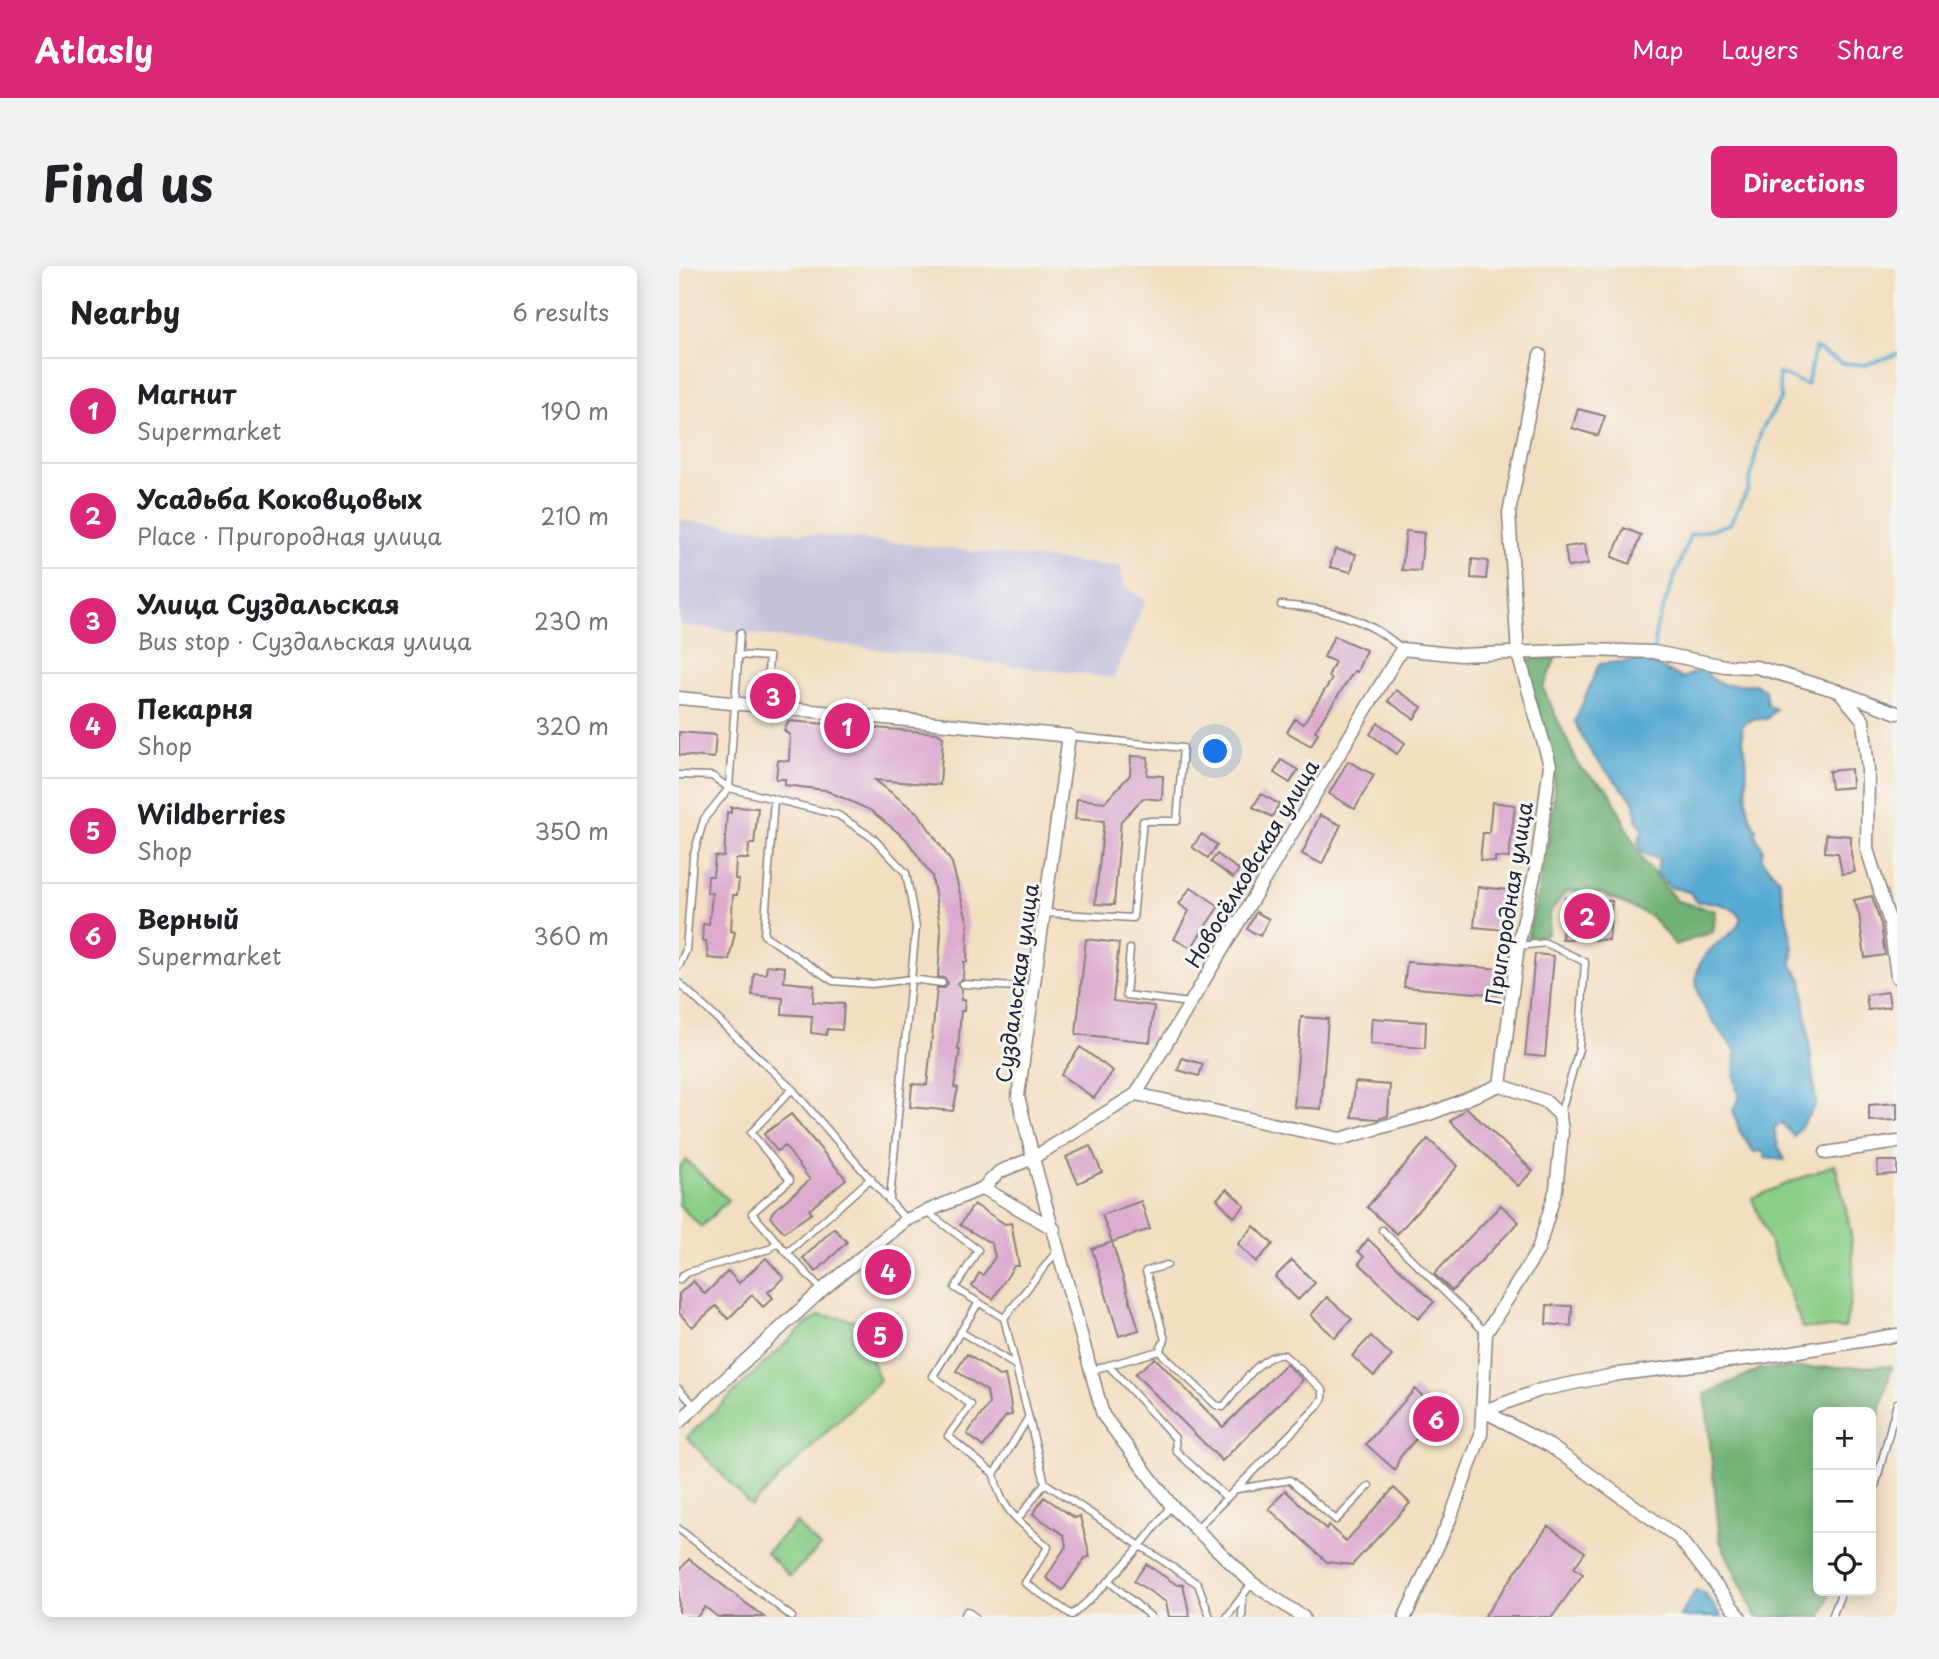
<!DOCTYPE html>
<html lang="en">
<head>
<meta charset="utf-8">
<style>
	body { margin:0; font-family:"Playpen Sans",sans-serif; background:#f2f2f2; color:#202124 }
	.controls { position:absolute; right:21px; bottom:21px; display:grid; overflow:hidden; border-radius:10px; box-shadow:0 4px 18px #0003 }
	.controls button { width:63px; height:63px; display:grid; place-items:center; padding:0; border:0; border-bottom:2px solid #e0e0e0; background:#fff; color:#202124; font:35px sans-serif }
	.you { position:absolute; left:537px; top:486px; width:24px; height:24px; margin:-18px; border:5px solid #fff; border-radius:50%; background:#1a73e8; box-shadow:0 0 0 10px #1a73e833 }
	.badge { display:grid; place-items:center; width:46px; height:46px; border-radius:50%; background:#db2777; color:#fff; font-size:23px; font-weight:700 }
	.pin { position:absolute; translate:-50% -50%; border:4px solid #fff; box-shadow:0 2px 7px #0006 }
	.list { margin:0; padding:0; list-style:none }
	h2 { display:flex; justify-content:space-between; align-items:center; height:91px; margin:0; padding:0 28px; font-size:30px }
	h2 small { font-size:23px; font-weight:400; color:#757577 }
	.list li { display:grid; grid-template-columns:46px 1fr auto; gap:21px; align-items:center; box-sizing:border-box; height:105px; padding:0 28px; border-top:2px solid #e0e0e0 }
	.list b { display:block; font-size:26px; white-space:nowrap }
	.list p { margin:0; font-size:23px; white-space:nowrap; color:#757577 }
	.list em { font-size:23px; font-style:normal; color:#757577 }
	.icon { flex:none; width:38px; height:38px; fill:none; stroke:currentColor; stroke-width:2; stroke-linecap:round; stroke-linejoin:round }
	.map { position:relative; flex:none; width:1218px; height:1351px; overflow:hidden; border-radius:10px }
	header { display:flex; align-items:center; gap:42px; box-sizing:border-box; height:98px; padding:0 35px; background:#db2777; color:#fff }
	header strong { font-size:33px }
	nav { display:flex; gap:38px; margin-inline-start:auto; font-size:24px }
	.intro { display:flex; align-items:center; justify-content:space-between; box-sizing:border-box; height:168px; padding:0 42px }
	h1 { margin:0; font-size:49px }
	.button { padding:18px 32px; border-radius:10px; background:#db2777; color:#fff; font-size:24px; font-weight:700 }
	main { display:flex; gap:42px; padding:0 42px }
	aside { flex:1; background:#fff; border-radius:10px; box-shadow:0 4px 18px #0003 }
	.map>svg:first-child { display:block }
	.industrial { fill:#c3c1db }
	.green { fill:#8bce87; stroke:#567861; stroke-width:2 }
	.forest { fill:#70b174; stroke:#496a58; stroke-width:2 }
	.water { fill:#56aad2; stroke:#3c6686; stroke-width:2 }
	.lines { fill:none; stroke-linecap:round; stroke-linejoin:round }
	.stream { stroke:#56aad2; stroke-width:3.5 }
	.building { fill:#dcabce }
	.service-casing { stroke:#8a807e; stroke-width:9 }
	.minor-casing { stroke:#8a807e; stroke-width:15 }
	.service { stroke:#fff; stroke-width:6 }
	.minor { stroke:#fff; stroke-width:12 }
	.labels { text-anchor:middle; dominant-baseline:central; stroke-width:6; stroke-linejoin:round; paint-order:stroke }
	.street-label { font-size:21px; fill:#22223b; stroke:#f6f6f2 }
</style>
</head>
<body>
<header>
<strong>Atlasly</strong>
<nav><a>Map</a><a>Layers</a><a>Share</a></nav>
</header>
<div class="intro"><h1>Find us</h1><a class="button">Directions</a></div>
<main>
<aside>
<h2>Nearby<small>6 results</small></h2>
<ul class="list">
<li><span class="badge">1</span><div><b>Магнит</b><p>Supermarket</p></div><em>190 m</em></li>
<li><span class="badge">2</span><div><b>Усадьба Коковцовых</b><p>Place · Пригородная улица</p></div><em>210 m</em></li>
<li><span class="badge">3</span><div><b>Улица Суздальская</b><p>Bus stop · Суздальская улица</p></div><em>230 m</em></li>
<li><span class="badge">4</span><div><b>Пекарня</b><p>Shop</p></div><em>320 m</em></li>
<li><span class="badge">5</span><div><b>Wildberries</b><p>Shop</p></div><em>350 m</em></li>
<li><span class="badge">6</span><div><b>Верный</b><p>Supermarket</p></div><em>360 m</em></li>
</ul>
</aside>
<div class="map">
<svg width="1218" height="1351" viewBox="0 0 1218 1351">
	<rect width="100%" height="100%" fill="#f6f6f2"/>
	<filter id="ink" filterUnits="userSpaceOnUse"><feTurbulence type="fractalNoise" baseFrequency=".0143" numOctaves="2"/><feDisplacementMap in="SourceGraphic" scale="14" xChannelSelector="R" yChannelSelector="G"/><feConvolveMatrix kernelMatrix="1 2 1 2 8 2 1 2 1" color-interpolation-filters="sRGB"/></filter>
	<filter id="wash" filterUnits="userSpaceOnUse"><feTurbulence type="fractalNoise" baseFrequency=".00686" numOctaves="4" result="noise"/><feDisplacementMap in="SourceGraphic" scale="28" xChannelSelector="R" yChannelSelector="G"/><feGaussianBlur stdDeviation="1.57" result="paint"/><feColorMatrix in="noise" values="0 0 0 0 0 0 0 0 0 0 0 0 0 0 0 0 0 1.4 0 .05"/><feComposite in="paint" operator="in"/></filter>
	<g filter="url(#wash)">
		<rect width="100%" height="100%" fill="#f2dec0"/>
		<path class="industrial" d="M0,254L442,301L445,319L466,335L435,412L0,359Z"/>
		<path class="green" d="M7,894L49,934L22,961L0,939V902Z
			M1156,898C1172,962 1182,995 1166,1062H1124L1073,932Z
			M141,1049L175,1054L201,1114L72,1240L8,1171L126,1059Z
			M117,1257L141,1281L111,1310L87,1287Z"/>
		<path class="forest" d="M877,391L864,422L901,502L930,524L964,595L998,635L1037,645L1034,666L996,679L972,650L924,628L887,625L871,647L869,668L848,673C859,624 877,558 875,508C874,473 849,434 849,393Z
			M1213,1100L1192,1180V1146H1139V1325H1152L1143,1351H1077L1041,1275L1026,1128L1081,1103Z"/>
		<path class="water" d="M964,394L1004,412L1019,405L1020,399L1027,401L1031,412L1046,419L1075,418L1086,424L1088,439L1097,443L1088,453H1075L1064,458C1061,471 1066,479 1067,491C1070,515 1062,541 1077,562L1076,569L1084,583L1082,593L1100,613L1114,683L1113,700L1123,713L1137,838L1115,871L1103,857L1095,862L1099,880L1106,894L1086,892L1084,885L1075,886L1061,866L1054,844L1060,832C1055,817 1054,801 1057,785C1035,757 995,716 1033,682C1045,671 1057,668 1062,651C1053,639 1032,634 1018,636L1010,626L991,621L977,607L980,593L963,587L959,576L964,563L957,553L956,537C931,506 911,495 896,455L920,398Z
			M1017,1324L1026,1328L1043,1351H1001Z"/>
		<g class="lines">
			<path class="stream" d="M975,383L977,362L1011,269L1051,258L1069,223L1082,165L1102,132L1099,107L1128,119L1136,82L1163,97L1186,99L1218,88"/>
		</g>
		<g id="blocks">
			<path class="building" d="M899,143L926,150L919,170L893,162Z
				M945,262L962,269L951,298L933,291Z
				M727,265L745,267L741,305L723,304Z
				M906,278L909,298L889,301L886,281Z
				M656,283L677,288L672,306L651,301Z
				M793,293L809,295L807,313L792,312Z
				M655,370L687,384L678,406L675,405L636,465L639,467L632,480L608,466L616,453L624,458L653,413L649,410L656,396L645,391Z
				M717,424L743,441L735,453L709,435Z
				M110,455L258,467L264,471L261,519L196,514L240,548L273,597L289,658L288,696H285L284,712L278,717L283,724L282,734H286L285,745H282L279,784H281L275,821L279,822L274,845L231,841L233,818L248,819L258,722H266L269,717L266,712L259,711L262,666L253,610L227,573L191,544L146,524L106,519V513H97L99,494L110,495L111,470L105,464Z
				M699,457L726,477L718,488L691,468Z
				M0,466L37,469L35,492L0,489Z
				M452,490L469,491L468,509L484,510L483,534L464,532L442,555L435,639L416,638L425,555L396,553L398,533L426,536L451,509Z
				M602,494L619,504L611,517L595,507Z
				M669,495L695,509L676,543L650,528Z
				M1172,503L1173,521L1152,523L1150,505Z
				M582,528L600,538L593,551L574,541Z
				M813,536L836,539L830,592L816,591V596L801,594L804,567H810Z
				M52,541L79,542L75,578H70L69,593H57L56,613L60,614L58,629H54L52,665L56,666L50,694L29,692L27,675H23L24,658L30,659L33,627H28L29,610H34L36,590L45,591L48,546L52,547Z
				M641,549L662,559L643,598L623,588Z
				M523,568L538,579L529,592L513,581Z
				M1147,568L1172,570V588L1176,606L1163,608L1159,587L1146,586Z
				M538,588L560,604L554,612L532,596Z
				M512,621L540,640L512,682L495,673L510,645L500,638Z
				M799,621L830,624L826,664L795,661Z
				M1193,630L1202,659L1206,689L1186,692L1180,648L1175,634Z
				M886,632L933,635L930,674L883,673Z
				M577,646L590,653L581,670L568,663Z
				M407,673L440,677L434,735L475,740L471,776L397,768Z
				M856,688L875,690L866,791L846,789Z
				M728,696L823,703L821,729L725,721Z
				M88,699L106,701L105,716L135,719L134,736L165,738L163,764L148,763L147,769L132,767L133,750L103,748L104,732L73,729L75,707L87,708Z
				M1209,726L1211,741L1189,744L1187,729Z
				M622,751L649,753L642,843L615,841Z
				M693,752L747,756L746,782L691,778Z
				M401,781L434,805L415,832L382,809Z
				M503,792L524,798L520,810L499,804Z
				M676,816L711,819L709,850L699,853L673,851Z
				M1218,837V854L1190,855V839Z
				M788,842L854,905L839,920L771,855Z
				M112,848L167,913L130,944L133,947L105,966L91,951L94,945L131,914L106,880L98,885L85,868Z
				M749,873L779,900L718,968L688,941Z
				M411,880L423,906L399,917L387,891Z
				M1198,895H1218V908L1199,909Z
				M548,923L566,940L555,951L538,933Z
				M462,935L471,963L433,976L423,949Z
				M295,938L326,958L332,957L340,1000H335L314,1033L293,1020L300,1007L304,1009L316,991L313,978L281,959Z
				M822,939L840,956L773,1025L755,1008Z
				M575,960L594,978L577,996L559,978Z
				M155,962L168,976L137,1006L124,992Z
				M689,973L755,1036L739,1053L680,997L685,991L679,985Z
				M433,976L460,1064L440,1070L413,983Z
				M87,992L105,1012L89,1026L94,1032L84,1041L73,1029L49,1053L37,1040L13,1061L0,1047V1028L14,1015L26,1028L49,1005L60,1017Z
				M613,994L636,1017L619,1034L596,1011Z
				M648,1031L673,1053L656,1072L632,1049Z
				M868,1039L893,1040L892,1060L867,1058Z
				M198,1054L214,1075L203,1084L187,1063Z
				M692,1070L713,1090L695,1110L673,1090Z
				M288,1088L320,1110L326,1109L331,1134L333,1149L327,1150L304,1181L288,1168L310,1138L308,1125L277,1105Z
				M476,1092L544,1161L607,1098L624,1114L543,1195L456,1108Z
				M736,1123L767,1151L754,1164L749,1159L721,1191L716,1204L687,1178Z
				M715,1222L731,1237L673,1299L648,1296L590,1243L606,1224L647,1263L650,1259L667,1275Z
				M365,1231L396,1252L401,1250L411,1291L406,1292L384,1324L367,1312L387,1280L385,1269L354,1248Z
				M869,1260L906,1286L895,1302L904,1308L873,1351H805Z
				M10,1293L85,1351H39L26,1341L18,1351H0V1305Z
				M467,1298L498,1319L504,1318L511,1351H490L487,1336L455,1315Z"/>
		</g>
	</g>
	<g filter="url(#ink)">
		<use href="#blocks" fill-opacity="0" stroke="#8a807e" stroke-width="2"/>
		<g class="lines">
			<defs>
				<path id="service" d="M602,339C648,342 688,351 723,383
					M59,389L90,391L87,440
					M0,509L33,510L50,522L159,549L194,572L227,607L237,661L211,933
					M95,534L85,669L154,715L193,718L232,713L263,717
					M367,647L454,652L464,555H498L504,482L390,470
					M840,680L867,677L906,696L900,783L881,849
					M451,683L447,729L511,737
					M0,700L7,684L14,591L25,553L50,522L61,367
					M0,717L113,823L227,954
					M284,718L354,722
					M248,946L299,984L276,1022L325,1052L366,1217L519,1318L531,1351
					M703,964L807,1067
					M98,976L73,947L111,914L72,867L113,823
					M108,987L192,912
					M0,1014L7,1007L90,983L98,976L143,1024
					M300,1036L254,1110L292,1139L269,1170L315,1208L349,1152
					M325,1052L378,985
					M282,1066L336,1099
					M480,1085L486,1074L467,1005L488,999
					M429,1099L496,1172L497,1185L548,1232
					M413,1104L480,1085L537,1139L544,1141C559,1125 581,1086 605,1089L644,1124V1132L638,1141L517,1263
					M0,1123L17,1141
					M315,1208C322,1246 341,1255 369,1281L346,1317L393,1349C432,1316 463,1281 492,1239
					M558,1223L611,1214L657,1254L690,1220
					M1192,1236L1218,1137
					M339,1253L366,1217
					M0,1263L113,1351
					M431,1316L472,1351
					M284,1351L288,1345L296,1351
					M548,1351L573,1317
					M563,1351L564,1332
					M1153,1351L1163,1325"/>
				<path id="minor" d="M1160,425L1184,454L1189,504L1188,583L1211,657L1218,711
					M0,432L390,470L339,830L354,892L424,1149L492,1239L573,1317L624,1351
					M457,828L661,873L753,847L821,819L839,680L858,598L871,499L839,388L830,247L861,89
					M1147,887L1218,876
					M304,922L375,963
					M0,1156L143,1024L227,954L304,922L320,906L354,892L457,828L723,383L781,389L909,384L975,386L1046,400L1077,401L1159,425L1218,447
					M726,1351L771,1253L802,1168L807,1067L859,984L877,923L883,867L881,849L866,835L821,819
					M1061,1351L1000,1272L871,1180L805,1145L861,1124L940,1108L1083,1091L1218,1069"/>
			</defs>
			<use href="#service" class="service-casing"/>
			<use href="#minor" class="minor-casing"/>
			<use href="#service" class="service"/>
			<use href="#minor" class="minor"/>
		</g>
	</g>
	<g class="labels">
		<g class="street-label">
			<text transform="translate(572 597) rotate(-59)">Новосёлковская улица</text>
			<text transform="translate(829 637) rotate(-81)">Пригородная улица</text>
			<text transform="translate(337 717) rotate(-82)">Суздальская улица</text>
		</g>
	</g>
</svg>
<div class="controls">
<button>+</button>
<button>−</button>
<button><svg class="icon" aria-label="locate" viewBox="0 0 24 24"><circle cx="12" cy="12" r="6"/><path d="M12 2v4M12 18v4M2 12h4M18 12h4"/></svg></button>
</div>
<div class="you"></div>
<div class="pin badge" style="left:168px;top:460px">1</div>
<div class="pin badge" style="left:908px;top:650px">2</div>
<div class="pin badge" style="left:94px;top:430px">3</div>
<div class="pin badge" style="left:209px;top:1006px">4</div>
<div class="pin badge" style="left:201px;top:1069px">5</div>
<div class="pin badge" style="left:757px;top:1153px">6</div>
</div>
</main>
</body>
</html>
